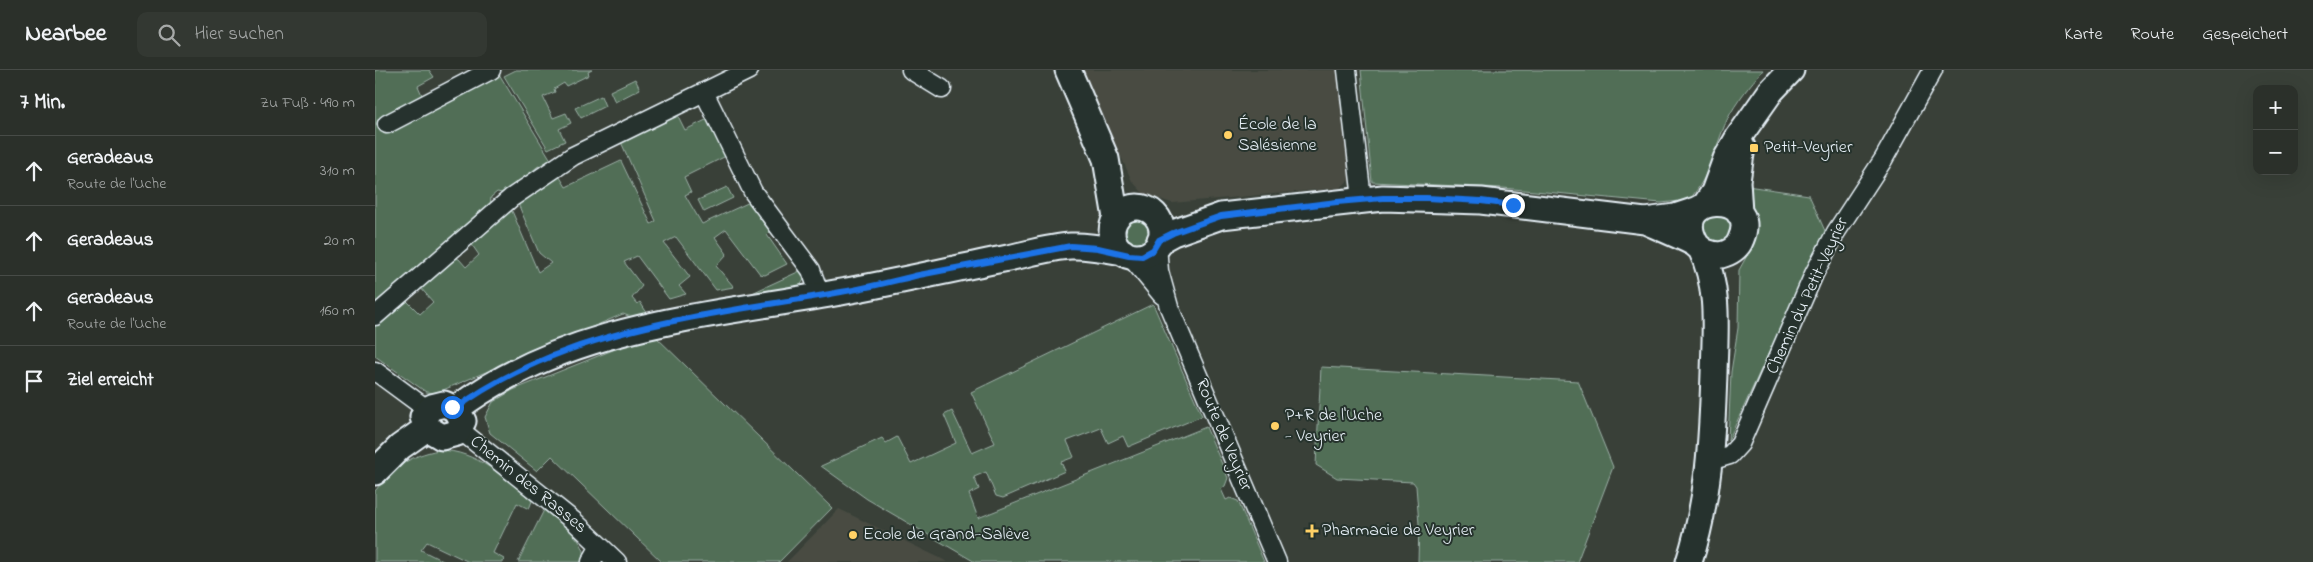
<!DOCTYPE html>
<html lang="de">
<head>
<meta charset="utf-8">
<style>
	body { margin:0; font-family:"Indie Flower",sans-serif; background:#333832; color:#f1f3f6 }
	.controls { position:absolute; right:15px; top:15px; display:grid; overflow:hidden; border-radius:10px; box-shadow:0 5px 20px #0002 }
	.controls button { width:45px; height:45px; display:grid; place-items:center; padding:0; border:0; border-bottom:1px solid #474b47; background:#2b302a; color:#f1f3f6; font:25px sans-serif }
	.stop { position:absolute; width:15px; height:15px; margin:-11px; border:4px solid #1a73e8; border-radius:50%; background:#fff }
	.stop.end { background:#1a73e8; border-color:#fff; box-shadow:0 1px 5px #0008 }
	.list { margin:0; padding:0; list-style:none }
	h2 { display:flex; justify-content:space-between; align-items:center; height:65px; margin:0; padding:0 20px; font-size:21px }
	h2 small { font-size:16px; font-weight:400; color:#a6a9a8 }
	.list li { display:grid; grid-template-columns:32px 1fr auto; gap:15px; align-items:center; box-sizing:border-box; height:70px; padding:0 20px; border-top:1px solid #474b47 }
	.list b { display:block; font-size:19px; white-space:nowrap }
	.list p { margin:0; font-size:16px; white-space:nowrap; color:#a6a9a8 }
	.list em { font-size:16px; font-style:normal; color:#a6a9a8 }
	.icon { flex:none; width:28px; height:28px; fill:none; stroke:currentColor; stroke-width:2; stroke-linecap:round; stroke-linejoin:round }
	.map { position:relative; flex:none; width:1938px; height:492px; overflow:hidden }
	header { display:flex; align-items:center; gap:30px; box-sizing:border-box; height:70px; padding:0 25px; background:#2b302a; border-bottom:1px solid #474b47 }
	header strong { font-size:24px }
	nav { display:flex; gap:28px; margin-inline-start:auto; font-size:18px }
	.search { width:350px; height:45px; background:#333832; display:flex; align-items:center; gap:12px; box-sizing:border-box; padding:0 18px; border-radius:10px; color:#a6a9a8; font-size:19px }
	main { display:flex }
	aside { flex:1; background:#2b302a }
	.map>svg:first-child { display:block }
	.built { fill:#494c43 }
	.green { fill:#516e56; stroke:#9cb0a7 }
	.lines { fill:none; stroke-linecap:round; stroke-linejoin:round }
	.street-casing { stroke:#e8f1f8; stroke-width:21 }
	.secondary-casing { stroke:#e8f1f8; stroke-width:29 }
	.street { stroke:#26332d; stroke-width:18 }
	.secondary { stroke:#26332d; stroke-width:25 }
	.route { stroke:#1a73e8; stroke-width:6 }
	.poi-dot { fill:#ffd166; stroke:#26332d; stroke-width:2 }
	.labels { text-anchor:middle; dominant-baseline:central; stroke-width:4; stroke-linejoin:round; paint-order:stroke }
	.poi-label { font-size:18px; fill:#e8f1f8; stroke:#26332d; text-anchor:start }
	.street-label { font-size:18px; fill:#e8f1f8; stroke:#26332d }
</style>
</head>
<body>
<header>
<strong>Nearbee</strong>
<div class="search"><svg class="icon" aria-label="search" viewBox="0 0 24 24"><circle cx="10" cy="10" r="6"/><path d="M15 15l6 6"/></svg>Hier suchen</div>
<nav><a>Karte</a><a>Route</a><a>Gespeichert</a></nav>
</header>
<main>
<aside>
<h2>7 Min.<small>Zu Fuß · 490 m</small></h2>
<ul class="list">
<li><svg class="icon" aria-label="ahead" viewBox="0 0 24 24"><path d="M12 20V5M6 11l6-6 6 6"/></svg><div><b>Geradeaus</b><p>Route de l'Uche</p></div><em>310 m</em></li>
<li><svg class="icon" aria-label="ahead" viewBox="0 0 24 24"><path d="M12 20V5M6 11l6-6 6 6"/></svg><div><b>Geradeaus</b></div><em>20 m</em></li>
<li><svg class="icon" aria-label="ahead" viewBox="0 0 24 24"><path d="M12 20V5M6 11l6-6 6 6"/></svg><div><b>Geradeaus</b><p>Route de l'Uche</p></div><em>160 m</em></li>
<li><svg class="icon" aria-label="arrive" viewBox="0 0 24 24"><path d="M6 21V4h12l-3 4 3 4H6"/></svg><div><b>Ziel erreicht</b></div></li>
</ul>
</aside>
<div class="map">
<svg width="1938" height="492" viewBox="0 0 1938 492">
	<rect width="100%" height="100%" fill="#394038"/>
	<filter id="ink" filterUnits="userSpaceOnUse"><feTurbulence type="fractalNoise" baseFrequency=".02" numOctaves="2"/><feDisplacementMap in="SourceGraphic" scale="10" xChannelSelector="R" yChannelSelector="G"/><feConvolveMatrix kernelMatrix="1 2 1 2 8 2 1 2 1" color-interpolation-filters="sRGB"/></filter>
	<g filter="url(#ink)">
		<path class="built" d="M707,0H962L975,109L965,118L797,133L769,124L757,111Z
			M464,439L573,492H412Z"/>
		<path class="green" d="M0,0H54L59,7L43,16L47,25L45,30L5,51L12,63L124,4L176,90L162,97L132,124L122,122L116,127L115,137L0,235Z
			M141,0H217L213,2L214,5L191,16L189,13L179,19L180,22L168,27L178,48L191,43L196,53L184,59L190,71L173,79L129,6Z
			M986,0H1388C1375,15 1361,32 1352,50C1339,79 1336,105 1314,130L1286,133L1128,118L997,112Z
			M260,9L265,19L240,32L235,21Z
			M226,26L230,36L206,48L200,38Z
			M302,44L310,60L335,48L353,85L309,107L316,122L310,125L327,154L377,131L398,159L392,165L412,194L390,205L385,204L351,159L340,167L352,184L341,196L359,217L341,220L301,167L289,173L315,207L304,216L311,224L294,229L262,186L249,192L267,216L257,228L262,234L265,232L272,243L256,247L248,244L61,323L51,322L0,286V253L29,228L45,244L58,232L44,216L77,187L84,189L91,197L104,185L97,175L100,168L132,141H137L163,202L176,193L164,183L144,136V129L183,104L191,117L246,91L276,154L281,151L246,72Z
			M1372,116L1434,125L1450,161L1353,371L1356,302L1363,258L1364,200L1379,173L1381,161V150L1374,134Z
			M352,117L358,128L329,142L323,130Z
			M1331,145L1357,148L1354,173L1334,175L1326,150Z
			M749 162a13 13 0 1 1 26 0a13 13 0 1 1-26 0Z
			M425,201L430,208L425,216L375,224Z
			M778,234L827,346L753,377L748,366L733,373L726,358L692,371L699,387L686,392L690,401L628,428L621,426L611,402L599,407L604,419L594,424L603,448L831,357L853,408L850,416L846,419L851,430L855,428L863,431L889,492H600L492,429L446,396L507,368L511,373L522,367L536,394L581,373L569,345L577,341L597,383L620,373L596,322Z
			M278,264L457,438L404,492H287L177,386L162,401L115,363L110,347L118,332L138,320Z
			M946,297L1203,311L1238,397L1202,492H1043L1044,454L1041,416L1038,412L962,408L941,395Z
			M64,380C102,381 129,407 157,431L154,439L142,433L118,483L129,489L128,492H94L52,472L46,480L70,492H0V421C20,397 33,386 64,380Z
			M169,440C183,452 215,471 209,492H143Z"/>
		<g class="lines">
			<defs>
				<path id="street" d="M536,0L567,19
					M972,0L987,129
					M329,22L374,0
					M12,54L116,0
					M782,175L784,201L794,237L902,492
					M754,185L787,225
					M0,246L136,128L198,86L329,22L378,122L436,200L445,225
					M0,301L53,340
					M85,360L200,452L242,492
					M1335,391L1355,385L1365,374L1439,204L1461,162L1508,90L1558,0
					M216,492L225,476"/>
				<path id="secondary" d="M693,0L731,89L741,148
					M1331,134L1339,122L1351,89L1363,68L1396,21L1416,0
					M737 162a25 25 0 1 1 50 0a25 25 0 1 1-50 0Z
					M1364,143L1362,111L1367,77
					M1270,151C1286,158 1303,165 1319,173C1323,176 1326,180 1331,182C1335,184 1341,185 1346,185C1354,183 1363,178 1366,169C1387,120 1292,122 1321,174
					M785,170L798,163L846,146L1008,128L1106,131L1270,151L1300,147L1324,139
					M69,334L81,339L88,351L82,363L67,367L52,358L48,347L57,337Z
					M81,339C192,255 334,246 466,222C522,212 577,199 633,188C653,184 675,177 696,176C713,175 731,179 748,182
					M0,402L25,377L52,358
					M1314,492C1334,430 1337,368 1339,303C1340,261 1345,218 1326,179"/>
			</defs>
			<use href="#street" class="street-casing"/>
			<use href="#secondary" class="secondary-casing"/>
			<use href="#street" class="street"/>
			<use href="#secondary" class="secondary"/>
		</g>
	</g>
	<g class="lines" filter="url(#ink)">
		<path class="route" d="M77,337L80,339C193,256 333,246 466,222C492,218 518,211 544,205C594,195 645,186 696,176L723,178L754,185L767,186L778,180L784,170L798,163L846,146L962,132L1008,128H1052L1106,131L1138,135"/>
	</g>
	<g class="poi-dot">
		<circle cx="853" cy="65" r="5"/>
		<rect x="1374" y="73" width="10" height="10" rx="2.5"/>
		<circle cx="900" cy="356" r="5"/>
		<path d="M934.5 453.5h5v5h5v5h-5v5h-5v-5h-5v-5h5z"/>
		<circle cx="478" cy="465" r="5"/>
	</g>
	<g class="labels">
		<g class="poi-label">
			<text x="863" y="55">École de la<tspan x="863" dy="21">Salésienne</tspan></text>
			<text x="1389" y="78">Petit-Veyrier</text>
			<text x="910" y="346">P+R de l'Uche<tspan x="910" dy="21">- Veyrier</tspan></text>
			<text x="947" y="461">Pharmacie de Veyrier</text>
			<text x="488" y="465">Ecole de Grand-Salève</text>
		</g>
		<g class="street-label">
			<text transform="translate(1433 226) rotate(-65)">Chemin du Petit-Veyrier</text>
			<text transform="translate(848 365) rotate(67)">Route de Veyrier</text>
			<text transform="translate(153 415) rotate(39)">Chemin des Rasses</text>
		</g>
	</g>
</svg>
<div class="controls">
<button>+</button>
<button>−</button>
</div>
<div class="stop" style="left:77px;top:337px"></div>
<div class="stop end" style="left:1138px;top:135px"></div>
</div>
</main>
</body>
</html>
